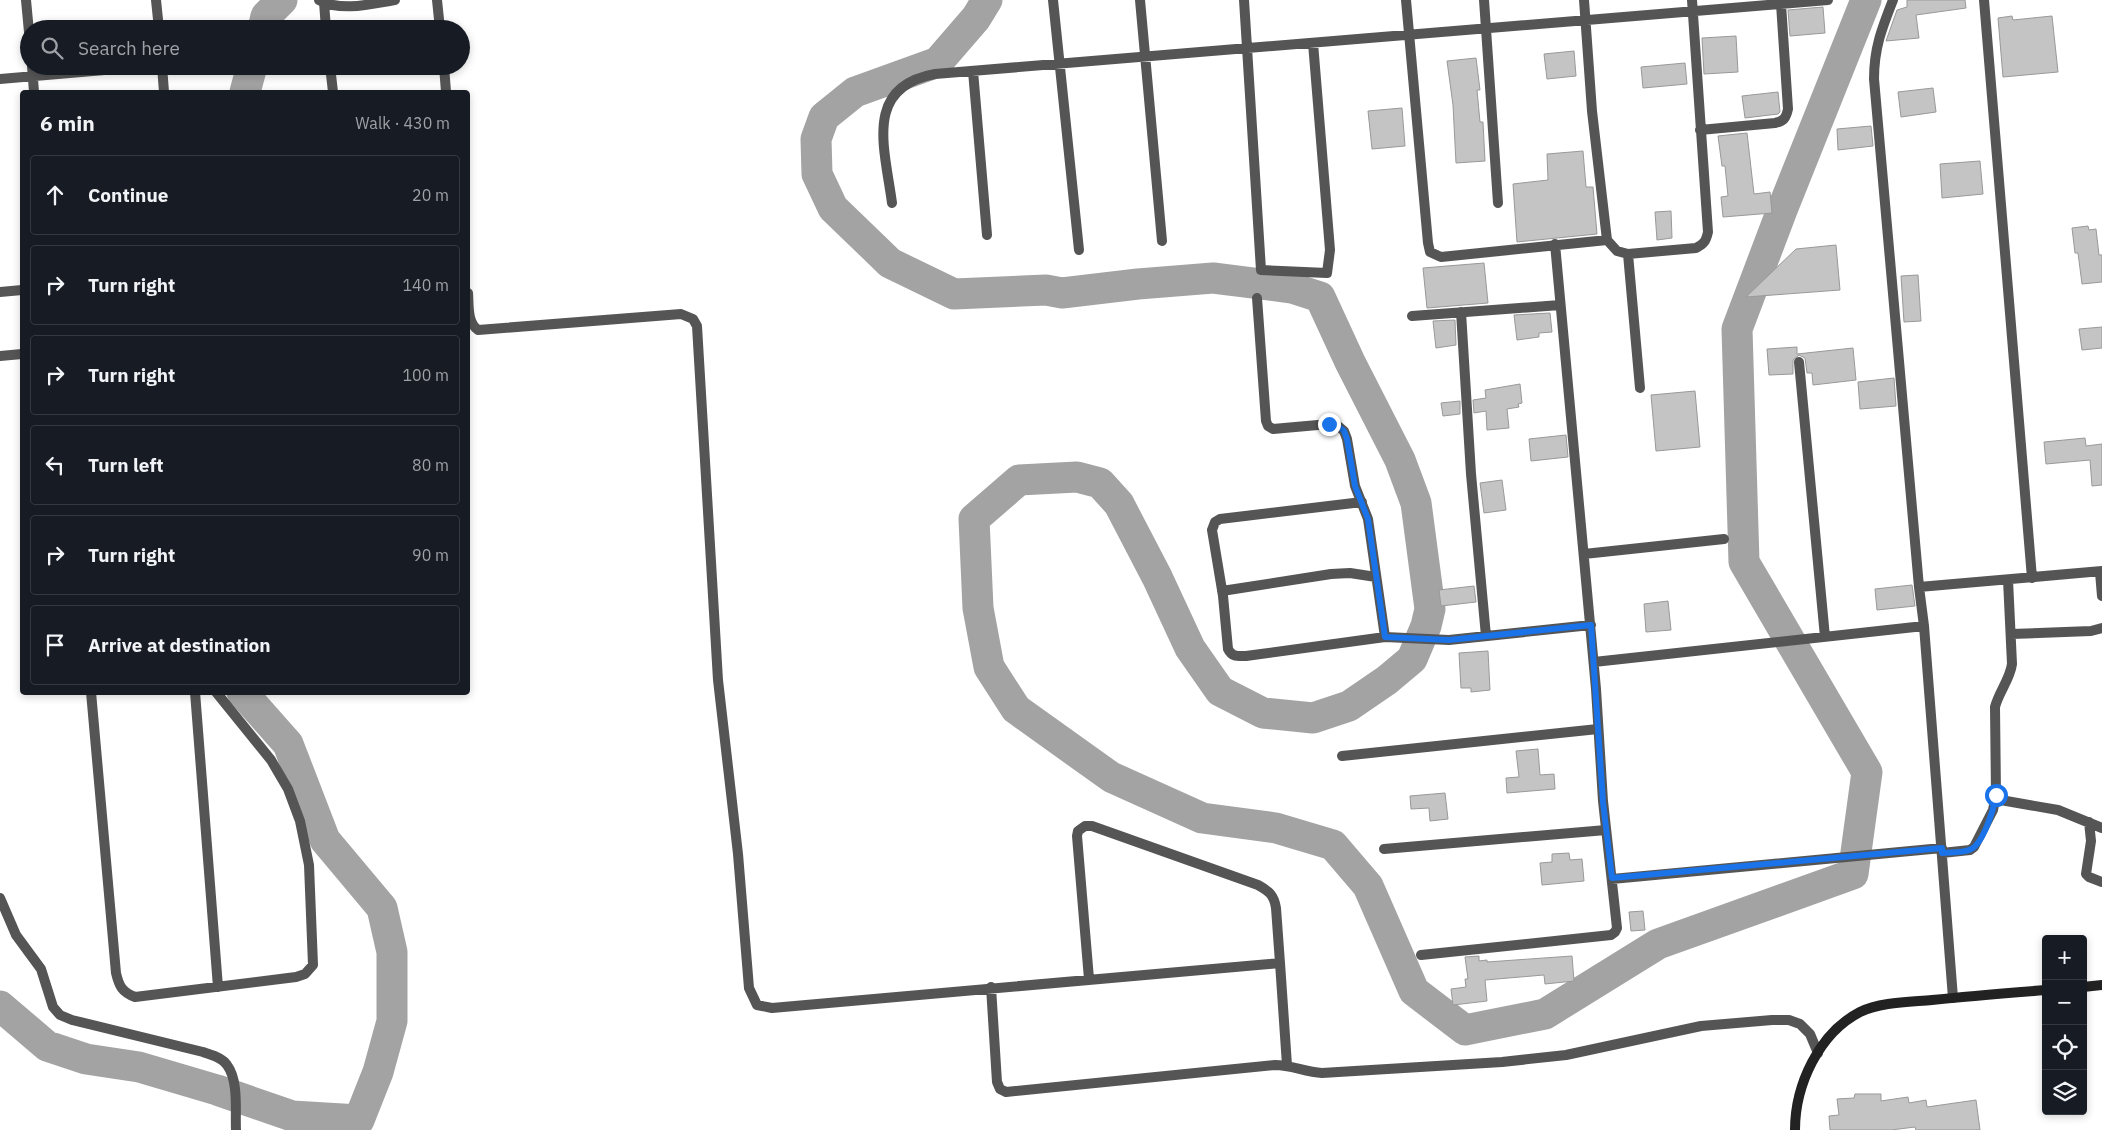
<!DOCTYPE html>
<html lang="en">
<head>
<meta charset="utf-8">
<style>
	body { margin:0; font-family:"IBM Plex Sans",sans-serif; background:#20242c; color:#f1f3f6 }
	.controls { position:absolute; right:15px; bottom:15px; display:grid; overflow:hidden; border-radius:5px; box-shadow:0 2px 8px #0003 }
	.controls button { width:45px; height:45px; display:grid; place-items:center; padding:0; border:0; border-bottom:1px solid #363941; background:#171b24; color:#f1f3f6; font:25px sans-serif }
	.stop { position:absolute; width:15px; height:15px; margin:-11px; border:4px solid #1a73e8; border-radius:50%; background:#fff }
	.stop.end { background:#1a73e8; border-color:#fff; box-shadow:0 1px 5px #0008 }
	.list { margin:0; padding:0; list-style:none }
	h2 { display:flex; justify-content:space-between; align-items:center; height:65px; margin:0; padding:0 20px; font-size:21px }
	h2 small { font-size:16px; font-weight:400; color:#9ea1a6 }
	.list li { display:grid; grid-template-columns:32px 1fr auto; gap:15px; align-items:center; box-sizing:border-box; height:80px; margin:0 10px 10px; padding:0 10px; border:1px solid #363941; border-radius:5px }
	.list b { display:block; font-size:19px; white-space:nowrap }
	.list em { font-size:16px; font-style:normal; color:#9ea1a6 }
	.icon { flex:none; width:28px; height:28px; fill:none; stroke:currentColor; stroke-width:2; stroke-linecap:round; stroke-linejoin:round }
	.map { position:relative; flex:none; width:2102px; height:1130px; overflow:hidden }
	.search { position:absolute; background:#171b24; box-shadow:0 2px 8px #0003; left:20px; top:20px; width:450px; height:55px; display:flex; align-items:center; gap:12px; box-sizing:border-box; padding:0 18px; border-radius:28px; color:#9ea1a6; font-size:19px }
	.panel { position:absolute; background:#171b24; box-shadow:0 2px 8px #0003; left:20px; top:90px; width:450px; height:605px; border-radius:5px }
	.map>svg:first-child { display:block }
	.lines { fill:none; stroke-linecap:round; stroke-linejoin:round }
	.river { stroke:#a3a3a3; stroke-width:31 }
	.building { fill:#c4c4c4; stroke:#999 }
	.street { stroke:#555; stroke-width:10 }
	.secondary { stroke:#222; stroke-width:10 }
	.route { stroke:#1a73e8; stroke-width:6 }
</style>
</head>
<body>
<div class="map">
<svg width="2102" height="1130" viewBox="0 0 2102 1130">
	<rect width="100%" height="100%" fill="#fff"/>
	<g class="lines">
		<path class="river" d="M987,0L976,18L938,62L855,92L824,117L816,139L817,174L833,208L890,263L954,294L1046,290L1062,293L1138,284L1213,278L1292,288L1320,297L1350,362L1400,460L1416,503L1430,609L1426,626L1412,659L1387,680L1349,706L1313,718L1263,713L1220,691L1190,648L1157,577L1119,504L1100,483L1077,477L1019,480L974,519L978,608L989,667L1016,709L1111,777L1202,818L1276,828L1333,845L1368,886L1414,991L1465,1030L1545,1014L1658,944L1853,874L1867,772L1744,562L1737,329L1782,210L1866,0
			M263,29L266,16L282,0
			M245,92L252,66
			M0,1006L47,1046L86,1059L139,1067L217,1090L292,1116L359,1120L378,1072L392,1021V952L382,908L325,840L288,744L242,692"/>
	</g>
	<path class="building" d="M1907,0H1965L1966,8L1916,15L1919,38L1886,41L1897,10L1907,7Z
		M1823,7L1825,33L1790,36L1788,10Z
		M2012,16L2013,20L2052,16L2058,72L2003,77L1998,18Z
		M1736,36L1738,72L1704,74L1702,38Z
		M1574,51L1576,76L1547,79L1544,54Z
		M1476,58L1480,90H1477L1480,122H1483L1485,161L1456,163L1453,105L1447,61Z
		M1685,63L1687,84L1643,88L1641,67Z
		M1933,88L1936,112L1901,117L1898,92Z
		M1778,92L1780,112L1778,114L1745,118L1742,96Z
		M1402,108L1405,146L1372,149L1368,111Z
		M1871,126L1873,146L1838,150L1837,129Z
		M1747,133L1754,194L1770,192L1772,213L1723,217L1721,197L1728,196L1725,166H1722L1718,136Z
		M1583,151L1586,187H1593L1597,234L1517,242L1513,184L1548,180L1547,154Z
		M1980,161L1983,194L1942,198L1940,164Z
		M1671,211L1672,238L1657,240L1655,212Z
		M2088,226L2089,230L2096,229L2099,255H2102V282L2082,284L2078,253H2075L2072,228Z
		M1836,245L1840,290L1746,297L1796,249Z
		M1484,263L1488,303L1427,308L1423,268Z
		M1918,275L1921,321L1904,322L1901,276Z
		M1550,313L1552,332L1539,333V337L1517,340L1514,315Z
		M1455,320L1456,345L1436,348L1433,321Z
		M2102,327V348L2082,350L2079,329Z
		M1797,347V354L1853,348L1856,380L1813,385L1812,373H1807L1805,358L1799,355L1793,360V374L1769,375L1767,349Z
		M1894,378L1896,406L1860,409L1858,382Z
		M1520,384L1522,403L1518,404L1519,407L1507,409L1509,428L1487,430L1486,411L1474,413L1473,400L1486,398L1485,390Z
		M1695,391L1700,447L1656,451L1651,395Z
		M1460,401V414L1443,416L1441,403Z
		M1566,435L1568,457L1531,461L1529,439Z
		M2085,438L2086,446L2102,444V485L2092,486L2090,460L2046,464L2044,442Z
		M1502,480L1506,510L1484,513L1480,483Z
		M1912,585L1915,606L1877,610L1875,589Z
		M1474,586L1476,602L1441,606L1439,590Z
		M1668,601L1671,630L1646,632L1644,604Z
		M1488,651L1490,690L1471,692V688H1461L1459,653Z
		M1538,749L1540,775L1554,774L1555,789L1507,793L1506,778L1519,777L1516,751Z
		M1445,793L1448,819L1430,821L1429,808L1411,809L1410,796Z
		M1569,853L1570,860L1582,859L1584,881L1542,885L1540,863L1552,862V854Z
		M1643,911L1645,930L1631,931L1629,912Z
		M1479,956V961L1487,960V962L1572,956L1574,981L1545,984L1544,975L1485,980L1487,1001L1453,1005L1451,989L1466,987L1465,979H1468L1465,957Z
		M1855,1094H1881V1101L1908,1097L1909,1103L1926,1100L1927,1107L1976,1100L1980,1130H1916L1915,1127L1891,1130H1830L1829,1116L1839,1115L1837,1099L1854,1098Z"/>
	<g class="lines">
		<path class="street" d="M26,0L29,32
			M156,0L159,29
			M319,0C341,12 371,4 395,0
			M437,0L440,29
			M1053,0L1079,250
			M1140,0L1162,241
			M1244,0L1261,270L1327,273L1330,250L1313,43
			M1406,0L1428,243L1430,252L1441,257L1607,240
			M1484,0L1498,203
			M1584,0L1592,111L1607,240L1617,251L1628,254L1640,388
			M1893,0C1882,28 1874,48 1874,79L1919,587
			M1984,0L2032,578
			M324,2L326,29
			M32,66L34,92
			M162,66L164,92
			M330,66L333,92
			M444,66L446,92
			M973,71L987,235
			M0,79L151,66
			M1700,130L1775,123C1784,121 1786,118 1788,109L1781,4
			M892,203C885,149 863,87 935,74L1828,0
			M1628,254L1696,248C1704,244 1706,241 1708,232L1692,0
			M0,292L22,290
			M468,293C469,306 467,322 478,330L681,314L693,319L697,326L718,680L738,854L749,988L757,1005L772,1008L1280,963L1287,1065
			M1257,298L1266,421L1268,426L1273,429L1329,424L1338,426L1344,431L1347,439L1355,486L1368,519L1385,637
			M1461,312L1471,474L1486,636
			M1412,316L1560,305
			M0,356L22,354
			M1799,362L1825,637
			M1362,502L1220,519L1215,522L1212,530L1223,596L1228,649C1232,657 1237,656 1246,656L1385,637L1449,640L1591,625
			M1584,554L1724,539
			M2100,572L2102,596
			M1222,591L1331,574L1350,573L1376,577
			M2011,634L2091,631L2102,628
			M1594,662L1924,626
			M91,692L116,973C119,986 122,992 135,997L296,977L305,974L313,965L309,865L300,821L288,789L271,760L216,692
			M195,692L218,987
			M1342,756L1598,729
			M1995,799L2058,810L2102,828
			M2089,822L2091,841L2086,874L2089,877L2102,882
			M1384,849L1606,830
			M1942,853L1970,850L1974,847L1993,810L1996,795L1995,707C1999,692 2010,679 2012,664L2008,580
			M1612,879L1942,848
			M0,898L16,935L41,969L53,1007L60,1015L72,1020L203,1052C211,1055 222,1057 227,1065C239,1081 235,1111 236,1130
			M1421,955L1611,935L1615,932L1617,928L1603,801L1596,689L1555,244
			M1089,979L1077,836L1078,831L1085,826H1092L1258,885C1269,891 1274,895 1276,908L1280,963
			M991,987L997,1082L1000,1089L1006,1092L1275,1065C1291,1065 1305,1072 1322,1073L1502,1062L1566,1055L1701,1026L1772,1020H1789L1800,1024L1810,1034L1818,1053
			M1953,998L1924,626L1919,587L2102,571"/>
		<path class="secondary" d="M2083,987L2102,985
			M1795,1130C1795,1085 1819,1033 1860,1012C1880,1002 1910,1002 1932,1000C1970,996 2008,993 2046,990"/>
	</g>
	<g class="lines">
		<path class="route" d="M1329,424L1338,426L1344,431L1347,439L1355,486L1368,519L1385,637L1449,640L1591,625L1603,802L1612,878L1942,848V853C1950,852 1961,853 1969,850C1983,846 1994,808 1996,795"/>
	</g>
</svg>
<div class="controls">
<button>+</button>
<button>−</button>
<button><svg class="icon" aria-label="locate" viewBox="0 0 24 24"><circle cx="12" cy="12" r="6"/><path d="M12 2v4M12 18v4M2 12h4M18 12h4"/></svg></button>
<button><svg class="icon" aria-label="layers" viewBox="0 0 24 24"><path d="M12 4l9 5-9 5-9-5zM3 14l9 5 9-5"/></svg></button>
</div>
<div class="stop" style="left:1996px;top:795px"></div>
<div class="stop end" style="left:1329px;top:424px"></div>
<div class="search"><svg class="icon" aria-label="search" viewBox="0 0 24 24"><circle cx="10" cy="10" r="6"/><path d="M15 15l6 6"/></svg>Search here</div>
<section class="panel">
<h2>6 min<small>Walk · 430 m</small></h2>
<ul class="list">
<li><svg class="icon" aria-label="ahead" viewBox="0 0 24 24"><path d="M12 20V5M6 11l6-6 6 6"/></svg><div><b>Continue</b></div><em>20 m</em></li>
<li><svg class="icon" aria-label="right" viewBox="0 0 24 24"><path d="M7 20v-9h11M14 6l5 5-5 5"/></svg><div><b>Turn right</b></div><em>140 m</em></li>
<li><svg class="icon" aria-label="right" viewBox="0 0 24 24"><path d="M7 20v-9h11M14 6l5 5-5 5"/></svg><div><b>Turn right</b></div><em>100 m</em></li>
<li><svg class="icon" aria-label="left" viewBox="0 0 24 24"><path d="M17 20v-9H6M10 6l-5 5 5 5"/></svg><div><b>Turn left</b></div><em>80 m</em></li>
<li><svg class="icon" aria-label="right" viewBox="0 0 24 24"><path d="M7 20v-9h11M14 6l5 5-5 5"/></svg><div><b>Turn right</b></div><em>90 m</em></li>
<li><svg class="icon" aria-label="arrive" viewBox="0 0 24 24"><path d="M6 21V4h12l-3 4 3 4H6"/></svg><div><b>Arrive at destination</b></div></li>
</ul>
</section>
</div>
</body>
</html>
